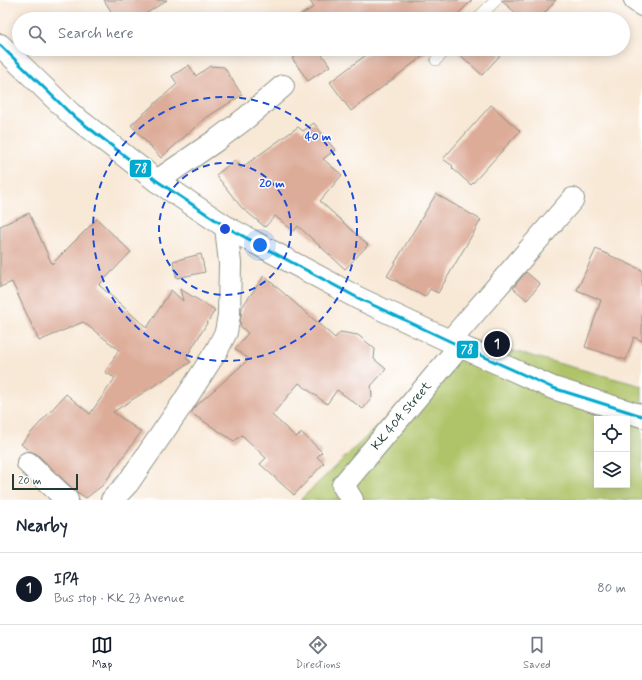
<!DOCTYPE html>
<html lang="en">
<head>
<meta charset="utf-8">
<style>
	body { margin:0; font-family:Mynerve,sans-serif; background:#f2f2f3; color:#1f2937 }
	.controls { position:absolute; right:12px; bottom:12px; display:grid; overflow:hidden; border-radius:0px; box-shadow:0 2px 10px #0003 }
	.controls button { width:36px; height:36px; display:grid; place-items:center; padding:0; border:0; border-bottom:1px solid #e0e1e3; background:#fff; color:#1f2937; font:20px sans-serif }
	.scale { position:absolute; left:12px; bottom:10px; width:66px; box-sizing:border-box; padding-left:4px; border:2px solid #1f3d34; border-top:0; font-size:11px; line-height:14px; white-space:nowrap; color:#1f3d34; -webkit-text-stroke:3px #fff; paint-order:stroke }
	.you { position:absolute; left:260px; top:245px; width:14px; height:14px; margin:-10px; border:3px solid #fff; border-radius:50%; background:#1a73e8; box-shadow:0 0 0 6px #1a73e833 }
	.badge { display:grid; place-items:center; width:26px; height:26px; border-radius:50%; background:#111827; color:#fff; font-size:13px; font-weight:700 }
	.pin { position:absolute; translate:-50% -50%; border:2px solid #fff; box-shadow:0 1px 4px #0006 }
	.list { margin:0; padding:0; list-style:none }
	h2 { display:flex; justify-content:space-between; align-items:center; height:52px; margin:0; padding:0 16px; font-size:17px }
	h2 small { font-size:13px; font-weight:400; color:#747a83 }
	.list li { display:grid; grid-template-columns:26px 1fr auto; gap:12px; align-items:center; box-sizing:border-box; height:72px; padding:0 16px; border-top:1px solid #e0e1e3 }
	.list b { display:block; font-size:15px; white-space:nowrap }
	.list p { margin:0; font-size:13px; white-space:nowrap; color:#747a83 }
	.list em { font-size:13px; font-style:normal; color:#747a83 }
	.icon { flex:none; width:22px; height:22px; fill:none; stroke:currentColor; stroke-width:2; stroke-linecap:round; stroke-linejoin:round }
	.map { position:relative; flex:none; width:642px; height:500px; overflow:hidden }
	.search { position:absolute; background:#fff; box-shadow:0 2px 10px #0003; left:12px; right:12px; top:12px; height:44px; display:flex; align-items:center; gap:10px; box-sizing:border-box; padding:0 14px; border-radius:22px; color:#747a83; font-size:15px }
	.sheet { height:124px; background:#fff }
	nav { display:flex; justify-content:space-around; align-items:center; box-sizing:border-box; height:56px; border-top:1px solid #e0e1e3; background:#fff; font-size:11px; color:#747a83 }
	nav a { display:grid; justify-items:center; gap:2px }
	nav .on { color:#111827 }
	.map>svg:first-child { display:block }
	.green { fill:#afc367; stroke:#67804e; fill-rule:evenodd }
	.building { fill:#ddac99 }
	.lines { fill:none; stroke-linecap:round; stroke-linejoin:round }
	.lane-casing { stroke:#8c9285; stroke-width:12 }
	.street-casing { stroke:#8c9285; stroke-width:24 }
	.secondary-casing { stroke:#8c9285; stroke-width:24 }
	.lane { stroke:#fff; stroke-width:11 }
	.street { stroke:#fff; stroke-width:22 }
	.secondary { stroke:#fff; stroke-width:22 }
	.bus-1-casing { stroke:#fff; stroke-width:6 }
	.bus-1 { stroke:#00a9ce; stroke-width:3 }
	.ring { fill:none; stroke:#1d4ed8; stroke-width:2; stroke-dasharray:7 5 }
	.labels { text-anchor:middle; dominant-baseline:central; stroke-width:3; stroke-linejoin:round; paint-order:stroke }
	.street-label { font-size:13px; fill:#1f3d34; stroke:#fff }
	.centre { fill:#1d4ed8; stroke:#fff; stroke-width:2 }
	.ring-label { font-size:12px; text-anchor:middle; font-weight:bold; fill:#1d4ed8; stroke:#fff; stroke-width:3; stroke-linejoin:round; paint-order:stroke }
	.line-badge { stroke:#fff; stroke-width:1.5 }
	.badge-label { font-size:11px; text-anchor:middle; font-weight:bold; fill:#fff }
</style>
</head>
<body>
<div class="map">
<svg width="642" height="500" viewBox="0 0 642 500">
	<rect width="100%" height="100%" fill="#fff"/>
	<filter id="ink" filterUnits="userSpaceOnUse"><feTurbulence type="fractalNoise" baseFrequency=".025" numOctaves="2"/><feDisplacementMap in="SourceGraphic" scale="8" xChannelSelector="R" yChannelSelector="G"/><feConvolveMatrix kernelMatrix="1 2 1 2 8 2 1 2 1" color-interpolation-filters="sRGB"/></filter>
	<filter id="wash" filterUnits="userSpaceOnUse"><feTurbulence type="fractalNoise" baseFrequency=".012" numOctaves="4" result="noise"/><feDisplacementMap in="SourceGraphic" scale="16" xChannelSelector="R" yChannelSelector="G"/><feGaussianBlur stdDeviation="0.9" result="paint"/><feColorMatrix in="noise" values="0 0 0 0 0 0 0 0 0 0 0 0 0 0 0 0 0 1.4 0 .05"/><feComposite in="paint" operator="in"/></filter>
	<g filter="url(#wash)">
		<rect width="100%" height="100%" fill="#f8e8d6"/>
		<path class="green" d="M469,339L642,386V500H300ZM597,419H627V485H597Z"/>
		<g id="blocks">
			<path class="building" d="M104,0H167L138,19H116Z
				M309,0H472L453,19H294L314,7Z
				M503,0H556L539,19H523L503,2Z
				M306,49H318L330,66L308,81L292,58Z
				M373,49H432L351,111L330,82L370,52V51Z
				M454,49H506L482,75Z
				M189,65L196,76L210,66L224,67L242,95L204,119L161,158L131,125L177,84L172,76Z
				M491,105L520,131L471,185L452,168L453,166L443,159Z
				M314,123L335,150L323,159L342,175L320,201L368,245L345,269L298,226L294,231L275,216L265,227L241,207L216,175L235,160L241,168L298,127L303,131Z
				M436,194L481,220L438,293L430,289L425,297L387,276Z
				M29,213L52,264L97,219L131,252L99,285L147,328L171,290L183,301L180,289L215,310L186,358L191,362L113,412L141,432L103,485L86,498L73,489L37,454L29,451L21,444L66,394L90,414L115,378L105,372L119,350L83,322L39,341L12,282L0,287V226Z
				M596,249L642,270V341L634,337L626,360L585,347L601,300L577,290Z
				M201,254L205,272L177,278L173,261Z
				M526,272L540,284L527,300L513,288Z
				M264,276L335,338L340,332L358,335L375,349L374,359L386,369L371,386L372,397L363,409L337,390L327,404L299,383L272,415L296,437L302,433L322,452L317,457L324,463L294,495L260,464L266,458L242,435L234,441L191,413L197,405L249,359L235,349L248,333L240,326L242,307Z"/>
		</g>
	</g>
	<g filter="url(#ink)">
		<use href="#blocks" fill-opacity="0" stroke="#8c9285" stroke-width="1"/>
		<g class="lines">
			<defs>
				<path id="lane" d="M477,19L496,0
					M436,60L447,49"/>
				<g id="street">
					<path d="M157,181L218,139L246,118L283,86"/>
					<path d="M450,341L573,199"/>
					<path d="M28,463L67,500"/>
					<path d="M112,500L128,483L183,403L217,350L226,332L229,315L230,263L226,227"/>
					<path id="s1" d="M352,500L343,485L460,346"/>
				</g>
				<path id="secondary" d="M635,0L642,5
					M0,45L71,114L157,181L226,227L358,298L460,346L553,388L642,416"/>
			</defs>
			<use href="#lane" class="lane-casing"/>
			<use href="#street" class="street-casing"/>
			<use href="#secondary" class="secondary-casing"/>
			<use href="#lane" class="lane"/>
			<use href="#street" class="street"/>
			<use href="#secondary" class="secondary"/>
			<defs>
				<path id="bus-1" d="M0,45L71,114L157,181L226,227L358,298L460,346L553,388L642,416"/>
			</defs>
			<use href="#bus-1" class="bus-1-casing"/>
			<use href="#bus-1" class="bus-1"/>
		</g>
	</g>
	<g class="ring">
		<circle cx="225" cy="229" r="66"/>
		<circle cx="225" cy="229" r="132"/>
	</g>
	<g class="labels">
		<g class="street-label">
			<text stroke="none"><textPath href="#s1" startOffset="108">KK 404 Street</textPath></text>
		</g>
	</g>
	<circle cx="225" cy="229" r="6" class="centre"/>
	<g class="ring-label">
		<text x="318" y="140">40 m</text>
		<text x="272" y="187">20 m</text>
	</g>
	<g class="line-badge">
		<rect x="129" y="159" width="23" height="19" rx="4" fill="#00a9ce"/>
		<rect x="456" y="340" width="23" height="19" rx="4" fill="#00a9ce"/>
	</g>
	<g class="badge-label">
		<text x="141" y="172">78</text>
		<text x="467" y="353">78</text>
	</g>
</svg>
<div class="controls">
<button><svg class="icon" aria-label="locate" viewBox="0 0 24 24"><circle cx="12" cy="12" r="6"/><path d="M12 2v4M12 18v4M2 12h4M18 12h4"/></svg></button>
<button><svg class="icon" aria-label="layers" viewBox="0 0 24 24"><path d="M12 4l9 5-9 5-9-5zM3 14l9 5 9-5"/></svg></button>
</div>
<div class="scale">20 m</div>
<div class="you"></div>
<div class="pin badge" style="left:497px;top:344px">1</div>
<div class="search"><svg class="icon" aria-label="search" viewBox="0 0 24 24"><circle cx="10" cy="10" r="6"/><path d="M15 15l6 6"/></svg>Search here</div>
</div>
<section class="sheet">
<h2>Nearby<small></small></h2>
<ul class="list">
<li><span class="badge">1</span><div><b>IPA</b><p>Bus stop · KK 23 Avenue</p></div><em>80 m</em></li>
</ul>
</section>
<nav>
<a class="on"><svg class="icon" aria-label="map" viewBox="0 0 24 24"><path d="M3 6l6-2 6 2 6-2v14l-6 2-6-2-6 2zM9 4v14M15 6v14"/></svg>Map</a>
<a><svg class="icon" aria-label="directions" viewBox="0 0 24 24"><path d="M12 3l9 9-9 9-9-9zM9 14v-3h6M13 9l2 2-2 2"/></svg>Directions</a>
<a><svg class="icon" aria-label="saved" viewBox="0 0 24 24"><path d="M7 4h10v16l-5-4-5 4z"/></svg>Saved</a>
</nav>
</body>
</html>
